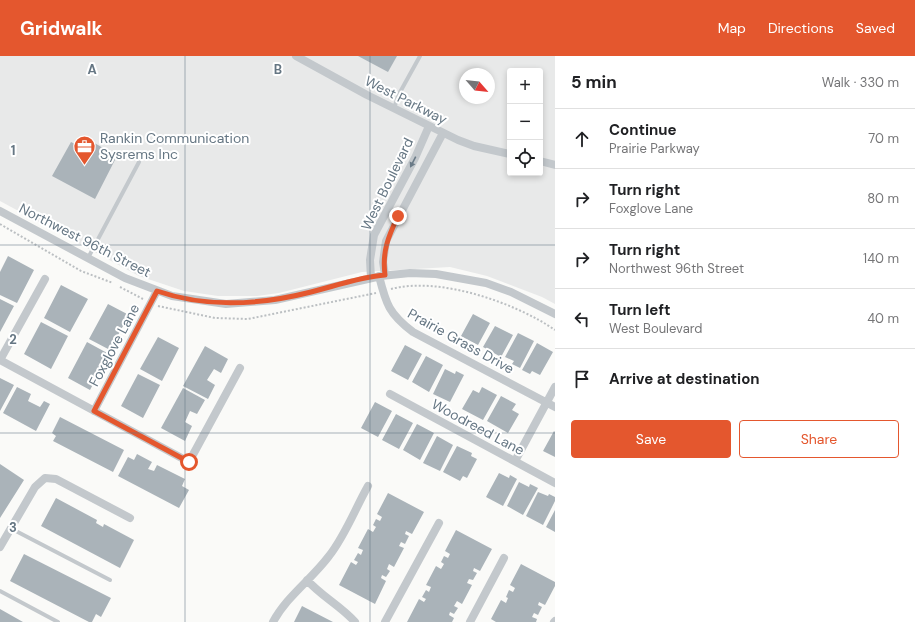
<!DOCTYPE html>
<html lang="en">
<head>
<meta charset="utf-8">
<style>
	body { margin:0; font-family:"DM Sans",sans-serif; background:#f2f2f2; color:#202124 }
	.controls { position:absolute; right:12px; top:12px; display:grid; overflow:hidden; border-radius:4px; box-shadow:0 2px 6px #0003 }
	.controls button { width:36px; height:36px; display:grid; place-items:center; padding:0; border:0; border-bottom:1px solid #e0e0e0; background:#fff; color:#202124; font:20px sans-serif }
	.compass { position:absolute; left:459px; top:12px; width:36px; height:36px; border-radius:50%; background:#fff; box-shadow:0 2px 6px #0003; rotate:118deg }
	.stop { position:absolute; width:12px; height:12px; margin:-9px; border:3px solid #e4572e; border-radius:50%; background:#fff }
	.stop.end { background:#e4572e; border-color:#fff; box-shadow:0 1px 4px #0008 }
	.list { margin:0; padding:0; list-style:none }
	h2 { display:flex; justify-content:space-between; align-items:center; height:52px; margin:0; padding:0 16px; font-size:17px }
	h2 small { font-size:13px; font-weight:400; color:#757577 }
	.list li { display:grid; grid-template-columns:26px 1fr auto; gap:12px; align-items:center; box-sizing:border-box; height:60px; padding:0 16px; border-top:1px solid #e0e0e0 }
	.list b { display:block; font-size:15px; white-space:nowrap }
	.list p { margin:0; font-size:13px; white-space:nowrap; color:#757577 }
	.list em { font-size:13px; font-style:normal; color:#757577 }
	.actions { display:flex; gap:8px; padding:12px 16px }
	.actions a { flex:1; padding:9px 0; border:1px solid #e4572e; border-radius:4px; text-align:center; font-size:14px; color:#e4572e }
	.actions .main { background:#e4572e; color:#fff }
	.icon { flex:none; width:22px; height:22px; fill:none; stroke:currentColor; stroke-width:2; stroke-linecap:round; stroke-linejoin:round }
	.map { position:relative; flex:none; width:555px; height:566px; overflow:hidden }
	header { display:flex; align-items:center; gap:24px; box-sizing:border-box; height:56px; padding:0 20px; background:#e4572e; color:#fff }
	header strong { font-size:19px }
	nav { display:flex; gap:22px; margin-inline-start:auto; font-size:14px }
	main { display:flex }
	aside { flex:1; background:#fff }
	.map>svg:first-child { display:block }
	.built { fill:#e8e9e9; fill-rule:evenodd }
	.building { fill:#aab3b9 }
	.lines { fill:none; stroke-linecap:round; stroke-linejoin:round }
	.path { stroke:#bbbfc2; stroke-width:2; stroke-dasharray:2 2; stroke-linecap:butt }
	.service { stroke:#c3c8cc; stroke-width:4 }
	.minor { stroke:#c3c8cc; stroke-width:8 }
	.oneway { fill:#6a7a87 }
	.route { stroke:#e4572e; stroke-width:5 }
	.grid { fill:none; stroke:#657683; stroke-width:1; stroke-opacity:0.55 }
	.labels { text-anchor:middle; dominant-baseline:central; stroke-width:4; stroke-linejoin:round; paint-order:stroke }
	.street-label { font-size:14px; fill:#657683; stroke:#fff }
	.poi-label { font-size:14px; fill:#657683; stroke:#fff; text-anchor:start }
	.grid-label { font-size:13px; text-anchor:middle; font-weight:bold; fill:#657683; stroke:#fff; stroke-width:4; stroke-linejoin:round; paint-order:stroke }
</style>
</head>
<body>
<header>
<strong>Gridwalk</strong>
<nav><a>Map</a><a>Directions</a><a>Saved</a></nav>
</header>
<main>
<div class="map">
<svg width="555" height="566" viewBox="0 0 555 566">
	<rect width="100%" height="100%" fill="#fafaf8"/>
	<path class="built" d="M0,0H555V248L542,241L487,220L450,211L362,216L279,237L257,240H218L184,235L139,220L0,145ZM510,15H540V117H510ZM465,18H489V42H465Z"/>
	<path class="building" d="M358,0H397L388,16Z
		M84,81L117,100L95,143L52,120L71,86L79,90Z
		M8,200L34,214L17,247L0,239V216Z
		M61,229L88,243L70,276L44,262Z
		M0,243L14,250L0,276Z
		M108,248L129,259L110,294L89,283Z
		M473,258L490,267L478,289L461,280Z
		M41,266L68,280L51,313L24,298Z
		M495,270L513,279L501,301L483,291Z
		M518,277L534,285L520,312L512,308L514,305L505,301Z
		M158,281L179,292L162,325L140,313Z
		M87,286L109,298L90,334L68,322Z
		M537,287L553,296L540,319L532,315L530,318L522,314Z
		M405,289L422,298L408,324L391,315Z
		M205,290L228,303L221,317L214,313L207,324L215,329L208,343L183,330Z
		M426,300L443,309L429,336L412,326Z
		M445,313L455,318L456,315L464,319L450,346L433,338Z
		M138,318L160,329L143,362L121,350Z
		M0,322L14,329L0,355Z
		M17,331L31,338L28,345L40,351L44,345L50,348L36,375L3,357Z
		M482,331L497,339L483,364L462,353L473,334L479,337Z
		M183,332L205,344L197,358L190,355L185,366L192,370L185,385L161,372Z
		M501,340L516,348L512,354L519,358L508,377L487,365Z
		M375,346L392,355L378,381L361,372Z
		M396,358L413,367L399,393L382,384Z
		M60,361L124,394L113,416L53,385L56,380L52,377Z
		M417,368L434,377L420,404L403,394Z
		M554,375L555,376V401L543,395Z
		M437,380L453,389L440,415L423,407Z
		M457,390L472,397L471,400L477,403L467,422L463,420L460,425L443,416Z
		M137,398L152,406L148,413L154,415L157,409L185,423L182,430L189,434L179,452L118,420L128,401L134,404Z
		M0,408L24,424L0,462Z
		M499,417L509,422L510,419L517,423L503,450L486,441Z
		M519,426L529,431L530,428L538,432L523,459L507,450Z
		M538,436L548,440L549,438L555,441V445L543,469L526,460Z
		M388,437L424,456L412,478L406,475L405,478L409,480L405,488L401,486L399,490L404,492L394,511L389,508L387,513L390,515L386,521L382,519L381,522L386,525L375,548L339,529L351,506L356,509L358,506L354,504L358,497L361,499L363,494L358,492L368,473L373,476L376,471L373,469L376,463L380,465L382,461L377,458Z
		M56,442L97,464L96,467L103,471L104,468L134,484L120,512L41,470Z
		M555,454V476L546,471Z
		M456,474L492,493L480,515L474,512L473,515L477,517L473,524L469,523L467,527L472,529L462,548L457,545L454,550L458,552L454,558L450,556L449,559L454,562L452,566H407L419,543L424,546L426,543L422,541L426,534L429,536L431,531L426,529L436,510L441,513L444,508L441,506L444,500L448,502L450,498L445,495Z
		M24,498L111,542L101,561L96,558L92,566H89L10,525Z
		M521,508L555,526V530L545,549L539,546L538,549L542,551L538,559L534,557L532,561L537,563L536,566H496L491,563L501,544L506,547L508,542L506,541L509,534L513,536L515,532L510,529Z
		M302,550L333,566H294Z
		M0,553L23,566H0Z"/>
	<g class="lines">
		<path class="path" d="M0,168L81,215L113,227
			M120,231L143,243
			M391,233C439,220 516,247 555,274
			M158,250L215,262L248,263L376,237"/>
		<path class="service" d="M394,52L399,38L420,0
			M88,202L139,106
			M12,473L110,524
			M0,535L58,566"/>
		<path class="minor" d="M296,0L367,39L458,84L474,90L510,98
			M540,105L555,109
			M0,155L125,222L172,240L226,248L275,244L381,220L410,217L436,218L486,227L511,236L555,258
			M385,219L383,206L386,185L443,77
			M379,220C386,248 389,258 413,276L555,351
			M371,222L370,204L374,179L415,102L429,70
			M0,304L189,406L240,312
			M0,304L45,223
			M390,338L555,427
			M94,355L157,235
			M515,405L555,331
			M0,491L35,431L45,422L56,423L130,462
			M307,524C321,540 341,550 355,566
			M273,566C287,540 311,524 329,500C345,480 355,453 368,430
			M385,566L439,467
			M470,566L504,502
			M554,566L555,565"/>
	</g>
	<defs><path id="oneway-solid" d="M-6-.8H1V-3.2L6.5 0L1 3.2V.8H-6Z"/></defs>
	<use class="oneway" href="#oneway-solid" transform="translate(413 106) rotate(117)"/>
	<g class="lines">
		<path class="route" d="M189,406L94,355L157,235C206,252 260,249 311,236C335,230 360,221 385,219C382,196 388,181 398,160"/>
	</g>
	<path class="grid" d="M185,0V566M370,0V566M0,189H555M0,377H555"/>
	<defs>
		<symbol id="office-pin" viewBox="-11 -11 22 30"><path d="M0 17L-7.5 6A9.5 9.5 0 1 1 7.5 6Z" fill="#e4572e" stroke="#fff"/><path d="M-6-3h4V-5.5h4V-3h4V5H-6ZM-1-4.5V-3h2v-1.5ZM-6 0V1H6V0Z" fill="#fff"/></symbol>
	</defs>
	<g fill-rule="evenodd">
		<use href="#office-pin" x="72" y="78" width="25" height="34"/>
	</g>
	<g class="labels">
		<g class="street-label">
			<text transform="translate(406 44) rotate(27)">West Parkway</text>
			<text transform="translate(387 128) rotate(-64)">West Boulevard</text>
			<text transform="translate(85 184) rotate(27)">Northwest 96th Street</text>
			<text transform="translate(461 285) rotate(29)">Prairie Grass Drive</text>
			<text transform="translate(114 289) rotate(-62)">Foxglove Lane</text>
			<text transform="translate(478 371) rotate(28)">Woodreed Lane</text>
		</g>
		<g class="poi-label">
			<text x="100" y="82">Rankin Communication<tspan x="100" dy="16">Sysrems Inc</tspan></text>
		</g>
	</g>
	<g class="grid-label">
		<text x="92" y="18">A</text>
		<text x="278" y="18">B</text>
		<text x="13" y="99">1</text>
		<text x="13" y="288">2</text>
		<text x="13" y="476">3</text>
	</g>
</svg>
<div class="controls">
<button>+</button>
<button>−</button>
<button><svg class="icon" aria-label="locate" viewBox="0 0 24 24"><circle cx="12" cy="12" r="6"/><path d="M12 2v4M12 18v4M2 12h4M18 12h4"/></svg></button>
</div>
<svg class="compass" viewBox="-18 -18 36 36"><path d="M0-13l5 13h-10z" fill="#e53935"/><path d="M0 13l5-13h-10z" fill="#757577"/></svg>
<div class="stop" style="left:189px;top:406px"></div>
<div class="stop end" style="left:398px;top:160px"></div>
</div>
<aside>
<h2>5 min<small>Walk · 330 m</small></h2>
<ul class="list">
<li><svg class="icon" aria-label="ahead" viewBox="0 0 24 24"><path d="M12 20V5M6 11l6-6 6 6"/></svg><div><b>Continue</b><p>Prairie Parkway</p></div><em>70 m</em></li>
<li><svg class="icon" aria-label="right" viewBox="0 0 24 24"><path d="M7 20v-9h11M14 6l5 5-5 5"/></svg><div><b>Turn right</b><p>Foxglove Lane</p></div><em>80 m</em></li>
<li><svg class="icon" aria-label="right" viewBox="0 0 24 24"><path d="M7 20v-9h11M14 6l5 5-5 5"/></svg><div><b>Turn right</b><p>Northwest 96th Street</p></div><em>140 m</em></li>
<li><svg class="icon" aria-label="left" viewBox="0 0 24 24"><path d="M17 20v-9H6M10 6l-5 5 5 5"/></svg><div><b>Turn left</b><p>West Boulevard</p></div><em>40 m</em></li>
<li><svg class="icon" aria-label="arrive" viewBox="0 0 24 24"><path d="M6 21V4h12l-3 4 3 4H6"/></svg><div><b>Arrive at destination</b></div></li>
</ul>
<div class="actions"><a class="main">Save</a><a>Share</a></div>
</aside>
</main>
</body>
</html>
